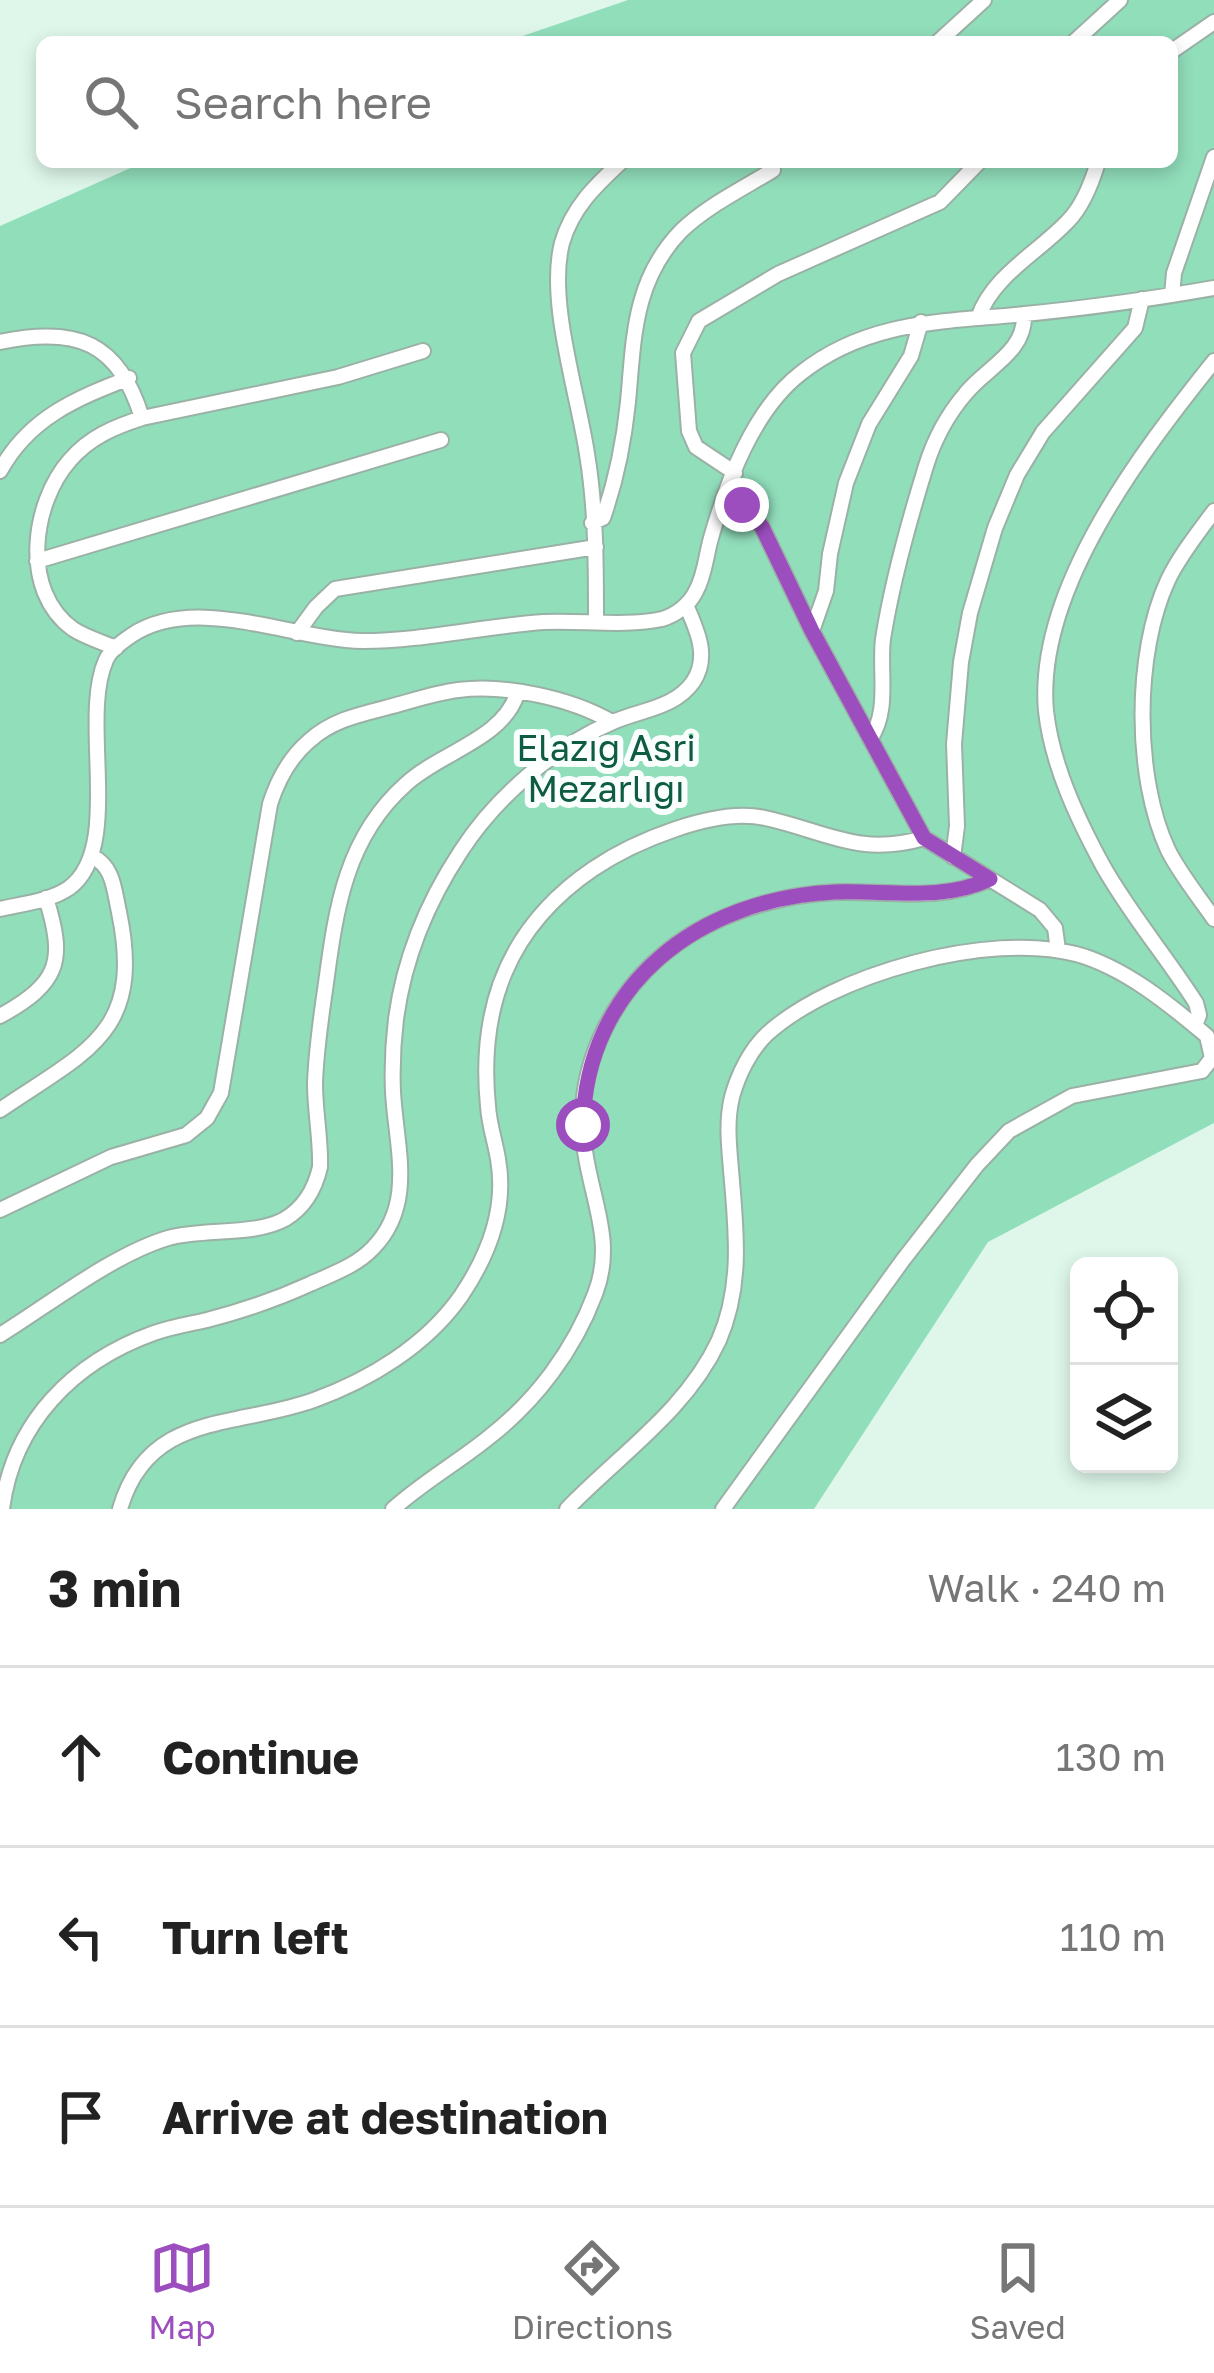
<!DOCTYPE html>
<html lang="en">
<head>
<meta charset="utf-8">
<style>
	body { margin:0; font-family:"Golos Text",sans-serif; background:#f6f6f6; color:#222 }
	.controls { position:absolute; right:36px; bottom:36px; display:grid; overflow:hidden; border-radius:18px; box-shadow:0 6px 18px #0003 }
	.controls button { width:108px; height:108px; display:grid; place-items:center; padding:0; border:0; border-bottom:3px solid #e0e0e0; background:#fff; color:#222; font:60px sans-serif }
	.stop { position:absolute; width:36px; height:36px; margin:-27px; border:9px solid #9c4ebf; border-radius:50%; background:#fff }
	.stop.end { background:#9c4ebf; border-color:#fff; box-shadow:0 3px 12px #0008 }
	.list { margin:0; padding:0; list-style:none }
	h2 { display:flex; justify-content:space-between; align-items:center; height:156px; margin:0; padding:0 48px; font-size:51px }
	h2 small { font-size:39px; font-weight:400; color:#767676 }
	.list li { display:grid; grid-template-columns:78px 1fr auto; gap:36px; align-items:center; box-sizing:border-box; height:180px; padding:0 48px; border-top:3px solid #e0e0e0 }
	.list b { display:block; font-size:45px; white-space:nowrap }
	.list em { font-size:39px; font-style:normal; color:#767676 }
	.icon { flex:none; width:66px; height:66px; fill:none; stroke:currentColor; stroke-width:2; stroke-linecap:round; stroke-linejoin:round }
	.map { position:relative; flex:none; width:1214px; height:1509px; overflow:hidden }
	.search { position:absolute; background:#fff; box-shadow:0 6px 18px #0003; left:36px; right:36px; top:36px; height:132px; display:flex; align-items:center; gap:30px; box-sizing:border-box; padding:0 42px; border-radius:18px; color:#767676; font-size:45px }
	.sheet { height:696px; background:#fff }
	nav { display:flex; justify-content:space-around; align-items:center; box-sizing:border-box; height:168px; border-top:3px solid #e0e0e0; background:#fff; font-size:33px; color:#767676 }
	nav a { display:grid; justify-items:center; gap:6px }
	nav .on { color:#9c4ebf }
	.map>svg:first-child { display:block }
	.green { fill:#91debb }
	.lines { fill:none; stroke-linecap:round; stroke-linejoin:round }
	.service-casing { stroke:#9ab1a6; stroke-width:18 }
	.service { stroke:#fff; stroke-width:14 }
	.route { stroke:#9c4ebf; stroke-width:15 }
	.labels { text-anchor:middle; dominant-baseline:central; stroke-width:12; stroke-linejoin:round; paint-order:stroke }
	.park-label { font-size:36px; fill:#0e5d42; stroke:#fafffd }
</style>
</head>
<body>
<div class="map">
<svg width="1214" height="1509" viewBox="0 0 1214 1509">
	<rect width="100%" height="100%" fill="#dff7eb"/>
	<path class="green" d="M628,0H1214V1123L988,1242L814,1509H0V226L144,162H1172V42H505Z"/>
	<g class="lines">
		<defs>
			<path id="service" d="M938,42L984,0
				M1074,42L1120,0
				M1172,51L1214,22
				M1172,295L1174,273L1214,157
				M978,318C993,275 1038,253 1068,221C1083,206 1092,182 1098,162
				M0,342C77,326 119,342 142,418
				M0,471C29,418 75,399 129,378
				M735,473L696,447L689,431L683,353L699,321L778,274L940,202L979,162
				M724,500L742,505L762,527L812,631L924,838L1040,910L1055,928L1058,950
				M1214,511C1198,533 1180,555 1168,580C1134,653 1134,777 1168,850C1180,874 1199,897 1214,919
				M592,523L603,518C616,481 624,441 628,402C634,338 633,281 681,231C707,206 742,189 773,170
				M37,561L441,440
				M596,620C596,565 596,508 587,454C578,393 547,301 562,243C572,208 595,186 621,162
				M812,631L826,591L830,554L846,483L869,424L911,356L921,322
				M297,633L316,607L335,589L596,547
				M116,648C102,642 85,637 73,629C20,591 32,503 70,460C90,437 114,427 142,418L338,377L423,351
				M870,739C890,711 879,671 883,639C892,582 909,521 926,466C934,440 948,414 966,393C987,367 1026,352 1024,314
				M953,857L957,826L954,744L961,662L970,613L995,528L1017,475L1043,432L1135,328L1142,299
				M0,909C22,904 50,901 69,888C124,848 79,719 106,660C110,650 123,641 132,635C196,593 293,640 363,641C423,641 484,626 544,622C581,620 625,627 662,619C676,615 690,604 696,591C705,575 706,555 711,538C727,482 753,410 801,373C868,320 944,322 1025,314C1088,308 1151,299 1214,288
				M0,1016C59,983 66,962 46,898
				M1195,1026L1199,1015L1196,1003C1166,956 1130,914 1103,866C1077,818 1052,765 1046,711C1035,590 1142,451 1214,361
				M0,1110C88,1050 144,1033 119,912C114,890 114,867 92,856
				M0,1210L111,1157L186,1135L207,1118L221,1093L270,804C278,779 289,758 309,741C331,721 357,715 385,708C409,702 434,693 458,690C505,684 571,698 612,722
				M0,1335C50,1304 112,1255 168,1238C203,1228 255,1236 285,1219C305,1207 315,1189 320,1167C321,1140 315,1112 315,1084C316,1050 321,1017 326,983C336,908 346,837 406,784C439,753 503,739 517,694
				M2,1509C13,1423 73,1362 154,1333C171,1327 189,1324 207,1320C242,1311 277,1299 310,1284C332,1274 356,1266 373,1248C416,1204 396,1147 393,1092C392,1068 393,1043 396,1019C404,959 428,901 461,851C496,797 554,747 613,722C640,710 675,708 693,682C710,657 697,630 686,605
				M120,1509C148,1411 237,1428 314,1400C369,1380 426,1346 461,1296C488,1256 507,1209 498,1159C495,1141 489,1124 488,1106C478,1006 509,926 593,869C633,842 715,807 765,818C825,831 859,857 924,838
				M393,1509C423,1482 457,1463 488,1438C536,1401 574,1350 595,1294C615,1243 592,1201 585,1151C572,1064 617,981 690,935C734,908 787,894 838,892C888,891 943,902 990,879
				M567,1509C619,1455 687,1410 719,1340C743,1285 736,1228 731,1170C729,1145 726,1122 732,1097C738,1075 750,1050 767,1034C833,974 989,931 1076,954C1124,967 1169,1004 1207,1036L1212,1058L1202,1071L1072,1096L1009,1131L977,1165L903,1260L723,1509"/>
		</defs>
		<use href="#service" class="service-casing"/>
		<use href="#service" class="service"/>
	</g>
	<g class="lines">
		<path class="route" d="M583,1125C586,984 700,898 835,892C886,890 942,902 990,879L924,838L812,631L762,527L742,505"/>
	</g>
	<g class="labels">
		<g class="park-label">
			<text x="606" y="747">Elazığ Asri<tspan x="606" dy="41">Mezarlığı</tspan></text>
		</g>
	</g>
</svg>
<div class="controls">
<button><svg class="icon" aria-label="locate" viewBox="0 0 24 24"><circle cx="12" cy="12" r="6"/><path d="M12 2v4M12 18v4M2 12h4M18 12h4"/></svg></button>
<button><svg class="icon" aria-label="layers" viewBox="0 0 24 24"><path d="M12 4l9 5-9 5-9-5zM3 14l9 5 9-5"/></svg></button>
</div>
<div class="stop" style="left:583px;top:1125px"></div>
<div class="stop end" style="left:742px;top:505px"></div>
<div class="search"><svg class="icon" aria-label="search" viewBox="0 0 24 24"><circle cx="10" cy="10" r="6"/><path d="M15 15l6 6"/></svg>Search here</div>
</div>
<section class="sheet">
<h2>3 min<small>Walk · 240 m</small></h2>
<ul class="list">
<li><svg class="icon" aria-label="ahead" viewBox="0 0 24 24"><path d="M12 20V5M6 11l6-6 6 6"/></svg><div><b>Continue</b></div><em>130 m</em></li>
<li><svg class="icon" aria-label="left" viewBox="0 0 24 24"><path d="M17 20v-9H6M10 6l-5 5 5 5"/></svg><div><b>Turn left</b></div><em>110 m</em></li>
<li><svg class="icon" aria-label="arrive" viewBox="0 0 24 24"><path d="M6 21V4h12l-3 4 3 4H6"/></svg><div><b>Arrive at destination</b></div></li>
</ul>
</section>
<nav>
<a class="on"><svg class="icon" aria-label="map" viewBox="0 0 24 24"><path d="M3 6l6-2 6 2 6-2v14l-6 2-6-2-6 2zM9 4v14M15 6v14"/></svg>Map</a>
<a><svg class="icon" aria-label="directions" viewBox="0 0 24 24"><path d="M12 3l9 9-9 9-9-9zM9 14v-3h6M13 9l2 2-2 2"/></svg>Directions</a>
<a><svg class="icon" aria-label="saved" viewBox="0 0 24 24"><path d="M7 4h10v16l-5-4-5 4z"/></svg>Saved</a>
</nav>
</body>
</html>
